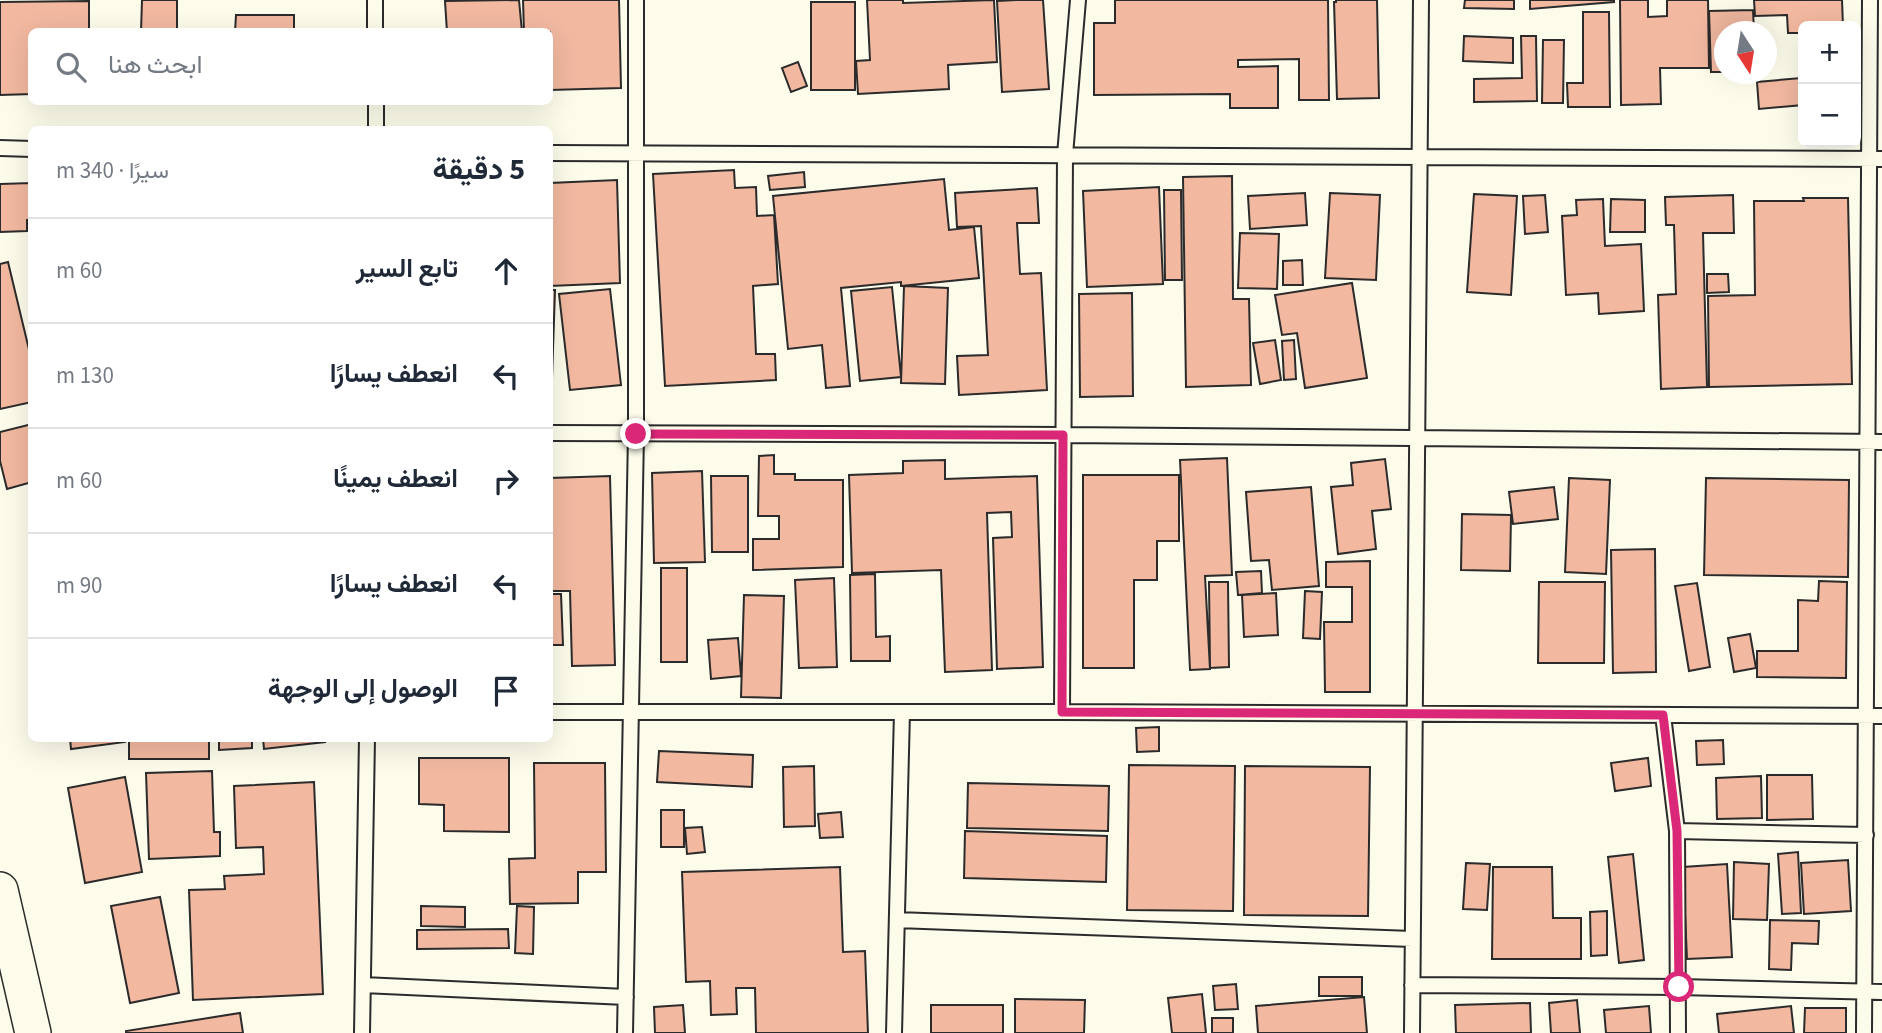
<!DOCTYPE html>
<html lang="ar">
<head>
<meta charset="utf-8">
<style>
	body { margin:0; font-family:"Source Sans 3",Vazirmatn,sans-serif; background:#f2f2f3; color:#1f2937; direction:rtl }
	.controls { position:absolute; right:21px; top:21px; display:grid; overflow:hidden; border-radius:10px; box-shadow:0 7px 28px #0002 }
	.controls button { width:63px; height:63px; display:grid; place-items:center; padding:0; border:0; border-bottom:2px solid #e0e1e3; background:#fff; color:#1f2937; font:35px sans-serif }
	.compass { position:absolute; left:1714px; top:21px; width:63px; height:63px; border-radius:50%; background:#fff; box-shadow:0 7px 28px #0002; rotate:168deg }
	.stop { position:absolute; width:21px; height:21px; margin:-16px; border:5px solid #db2777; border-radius:50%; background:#fff }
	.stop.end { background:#db2777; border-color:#fff; box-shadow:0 2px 7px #0008 }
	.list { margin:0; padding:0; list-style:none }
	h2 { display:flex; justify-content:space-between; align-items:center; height:91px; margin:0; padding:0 28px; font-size:30px }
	h2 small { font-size:23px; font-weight:400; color:#747a83 }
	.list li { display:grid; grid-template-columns:46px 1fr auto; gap:21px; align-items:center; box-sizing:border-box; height:105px; padding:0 28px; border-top:2px solid #e0e1e3 }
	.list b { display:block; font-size:26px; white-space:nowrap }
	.list em { font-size:23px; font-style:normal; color:#747a83 }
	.icon { flex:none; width:38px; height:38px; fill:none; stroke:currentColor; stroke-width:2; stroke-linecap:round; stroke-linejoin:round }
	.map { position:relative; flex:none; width:1882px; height:1033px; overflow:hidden; direction:ltr }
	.search { position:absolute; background:#fff; box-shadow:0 7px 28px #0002; left:28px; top:28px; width:525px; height:77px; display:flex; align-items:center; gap:18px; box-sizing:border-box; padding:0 24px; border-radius:10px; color:#747a83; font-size:26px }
	.panel { position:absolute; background:#fff; box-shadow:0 7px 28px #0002; left:28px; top:126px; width:525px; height:616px; border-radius:10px; direction:rtl }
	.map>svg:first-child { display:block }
	.building { fill:#f2b8a0; stroke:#2b2b2b; stroke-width:2 }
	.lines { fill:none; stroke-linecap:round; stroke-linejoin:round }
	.service-casing { stroke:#2b2b2b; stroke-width:18 }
	.tertiary-casing { stroke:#2b2b2b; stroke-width:38 }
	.service { stroke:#fdfbea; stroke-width:14 }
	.tertiary { stroke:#fdfbea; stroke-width:35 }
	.route { stroke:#db2777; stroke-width:9 }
</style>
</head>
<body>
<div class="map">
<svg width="1882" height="1033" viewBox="0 0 1882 1033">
	<rect width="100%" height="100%" fill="#fdfbea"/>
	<path class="building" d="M142,0H177V32H141Z
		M519,0L522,32H447L445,1Z
		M523,0H619L621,88L550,90V32H524Z
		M867,0H903V3L994,0L997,62L948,65L949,89L858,94L856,61L870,60Z
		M1016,0H1043L1049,89L1002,92L997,1Z
		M1115,0H1328L1329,100H1299V59L1238,60V67L1278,66V108H1230V94L1094,95V23H1115Z
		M1336,0H1377L1379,98L1337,99L1334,2H1336Z
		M1465,0H1514V9L1464,8Z
		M1530,0H1614V2L1530,9Z
		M1620,0H1648V17L1667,16V0H1708L1709,68H1660L1661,104L1621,105Z
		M1754,0H1842L1843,26H1803V33H1788L1787,15L1755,16Z
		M89,1V32H32V94L0,95V2Z
		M811,2H855V90H811Z
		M1753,10L1754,32H1724V72H1711L1709,11Z
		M1583,12H1609L1610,107H1568L1567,83H1583Z
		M236,15H294V32H235Z
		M1464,36L1513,38V63L1463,61Z
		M1521,36H1536L1537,101L1474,102V79L1522,78Z
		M1543,40H1564L1563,103H1542Z
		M798,62L807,86L791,92L782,68Z
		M1801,78L1803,105L1759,109L1757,82Z
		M734,170L735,188L756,187L757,216L774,215L778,284L753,286L756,354H775L776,380L665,386L653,174Z
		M804,172L805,187L770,190L768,176Z
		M1232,176L1233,299H1249L1251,385L1186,387L1183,177Z
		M944,179L949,230L974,227L979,278L901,286V282L841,288L850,386L826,388L822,345L788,349L773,196Z
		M617,180L620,283L550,286V183Z
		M32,183V220H27V231L0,232V184Z
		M1159,187L1163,284L1087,287L1083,191Z
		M1037,188L1039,223H1017L1020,274L1041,273L1047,390L959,395L957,356L988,355L981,226L957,227L955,193Z
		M1164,190H1181L1182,280H1165Z
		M1305,193L1307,225L1250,229L1248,196Z
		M1330,193L1380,195L1376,280L1325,278Z
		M1474,194L1517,196L1511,295L1467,292Z
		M1545,195L1548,232L1525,234L1523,196Z
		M1733,195L1734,233H1703L1707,387L1661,389L1658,295L1676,294L1674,225H1666L1665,197Z
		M1803,198H1848L1852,384L1709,387L1708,296L1755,295L1754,201H1804Z
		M1603,199L1605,246L1641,244L1644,311L1599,314L1598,293L1566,295L1562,216L1577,215L1576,200Z
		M1611,199L1645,200V232H1610Z
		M1240,233L1279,234L1277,289L1238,288Z
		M1302,260L1303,285H1283V261Z
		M8,262L32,362V402L0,409V264Z
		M1707,274H1728L1729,292L1707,293Z
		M1352,283L1367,378L1305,388L1297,333L1282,335L1275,295Z
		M904,286L948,288L945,384L901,383Z
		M892,287L901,377L860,381L851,291Z
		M610,289L621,385L570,390L559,294Z
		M550,290H555L552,379H550Z
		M1132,293L1133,396L1080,397L1079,294Z
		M1275,340L1281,380L1260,384L1253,343Z
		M1294,340L1296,379L1284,380L1282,341Z
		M32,424V482L7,489L0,461V432Z
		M774,455V474H795V480H843V567L753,570V539H779V516H758L759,456Z
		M1227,458L1232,575L1205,576L1210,669L1190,670L1180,460Z
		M1385,459L1391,509L1372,511L1376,549L1338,554L1331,487L1353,485L1351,463Z
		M945,460V479L1037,476L1043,667L997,669L993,538L1012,537L1011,512L987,513L992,670L945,672L941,570L852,573L849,475L903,473V461Z
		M702,471L705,562L654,563L652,473Z
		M1083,475H1179V541H1157V580H1134V668H1083Z
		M610,476L615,665L572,666L570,591H550V478Z
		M711,476H748V552H712Z
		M1569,478L1610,480L1606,574L1565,572Z
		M1706,478L1849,480L1848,577L1704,575Z
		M1311,487L1319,586L1272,590L1269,560L1251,561L1246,492Z
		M1554,487L1558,519L1513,524L1509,492Z
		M1462,514L1511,515L1510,571L1461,570Z
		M1655,549L1656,672L1613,673L1611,550Z
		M1370,561V692H1325L1324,622H1352V587H1326V562Z
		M661,568H687V662H661Z
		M1261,571L1262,593L1238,595L1236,572Z
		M875,574L876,637L890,636V661H851L850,575Z
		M834,578L837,667L799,668L795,580Z
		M1819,581L1847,582L1846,678L1757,677V651H1798V600L1818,601Z
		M1209,582H1228L1229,667L1210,668Z
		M1539,582H1605L1604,663H1538Z
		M1697,583L1710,667L1689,671L1675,586Z
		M1305,591L1322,592L1320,639L1303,638Z
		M1276,593L1278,635L1244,637L1242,595Z
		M550,594H561L563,645H550Z
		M744,595L784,596L781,698L741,697Z
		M1750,634L1756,668L1734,672L1728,638Z
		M738,638L741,676L711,679L708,640Z
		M1159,727V751L1137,752L1136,728Z
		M70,738H124L125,742L71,749Z
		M129,738H209V759H129Z
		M219,738H252V748L219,750Z
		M263,738H325V742L264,749Z
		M1723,740L1724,764L1697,765L1696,741Z
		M659,751L753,755L752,787L657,782Z
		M419,758H509V832L444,831V805L419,804Z
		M1648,758L1651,786L1615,791L1611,763Z
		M534,763H605L606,872H578V903L510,904L509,859L535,858Z
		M1129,765L1235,766L1233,911L1127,910Z
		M814,766L815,826L784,827L783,767Z
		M1245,766L1370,767L1368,916L1244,915Z
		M212,771L214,832H220V856L149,859L146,773Z
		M1767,775H1812L1813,819L1767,820Z
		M1761,776L1762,818L1717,819L1716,778Z
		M125,777L142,872L85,883L68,788Z
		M314,782L323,994L193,1000L189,890L225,889L224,876L264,874L263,847L236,848L234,786Z
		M968,783L1109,786L1108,831L967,828Z
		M661,810H684V847H661Z
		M841,812L843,837L820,838L818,814Z
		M702,827L705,852L687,854L685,828Z
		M965,831L1107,836L1106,882L964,878Z
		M1798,852L1801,913L1782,914L1778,854Z
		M1633,854L1644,960L1619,963L1608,857Z
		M1848,860L1851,911L1804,914L1801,863Z
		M1734,862L1769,864L1767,920L1733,919Z
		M1466,863L1490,864L1487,910L1463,909Z
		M1727,864L1732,957L1687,959L1683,867Z
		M840,867L843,952L865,951L868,1033H756L755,988H736L737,1014L711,1015L710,981L686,982L682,872Z
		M1493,867H1552L1553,918H1581V959H1492Z
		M160,897L179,993L130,1003L111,906Z
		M421,906L465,907V927L421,926Z
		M517,906L534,907L533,954L515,953Z
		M1607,911V955L1591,956L1590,912Z
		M1770,920L1819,921L1818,944L1792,943L1791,970L1769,969Z
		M508,929L509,948L417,949V930Z
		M1319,977H1362V996H1319Z
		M1236,984L1238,1009L1215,1010L1213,986Z
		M1202,994L1206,1033H1172L1168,998Z
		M1364,997L1367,1033H1258L1256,1006Z
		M1015,999L1085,1000L1084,1033H1015Z
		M1577,1000L1580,1033H1551L1549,1003Z
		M1530,1003L1531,1033H1456L1455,1005Z
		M683,1005L685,1033H655L654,1007Z
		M931,1005H1003V1033H931Z
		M1649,1006L1651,1033H1606L1604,1010Z
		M1791,1006L1794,1033H1719L1717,1014Z
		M1805,1008H1846V1033H1804Z
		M240,1013L243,1033H126V1031Z
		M1212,1018H1233V1033H1212Z"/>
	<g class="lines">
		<defs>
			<path id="service" d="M375,0V32
				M376,102V130
				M0,148L32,149
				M550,153L1882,159
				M550,433L1063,435L1882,442
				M550,712H1062L1882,716
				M1062,712L1065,155L1078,0
				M1663,715L1677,831L1678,1033
				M1677,831L1866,835
				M897,920L1412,939
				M363,985L626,997
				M1412,985L1679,987L1882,992
				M362,1033L367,738
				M625,1033L636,434V0
				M894,1033L902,712
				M1412,1033L1421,0
				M1864,1033L1870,0"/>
			<path id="tertiary" d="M0,890L33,1033"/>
		</defs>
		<use href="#service" class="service-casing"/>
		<use href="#tertiary" class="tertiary-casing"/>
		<use href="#service" class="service"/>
		<use href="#tertiary" class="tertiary"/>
	</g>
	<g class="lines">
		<path class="route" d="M636,434L1063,435L1062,712L1663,715L1677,831L1679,987"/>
	</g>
</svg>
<div class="controls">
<button>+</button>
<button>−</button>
</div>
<svg class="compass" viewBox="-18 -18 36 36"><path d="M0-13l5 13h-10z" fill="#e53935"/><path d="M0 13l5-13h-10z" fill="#747a83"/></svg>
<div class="stop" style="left:1679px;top:987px"></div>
<div class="stop end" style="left:636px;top:434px"></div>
<div class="search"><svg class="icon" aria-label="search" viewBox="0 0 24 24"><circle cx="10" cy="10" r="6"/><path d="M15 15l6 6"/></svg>ابحث هنا</div>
<section class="panel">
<h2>5 دقيقة<small>سيرًا · 340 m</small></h2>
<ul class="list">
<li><svg class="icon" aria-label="ahead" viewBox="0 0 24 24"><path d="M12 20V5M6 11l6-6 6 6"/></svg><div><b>تابع السير</b></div><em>60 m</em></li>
<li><svg class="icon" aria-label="left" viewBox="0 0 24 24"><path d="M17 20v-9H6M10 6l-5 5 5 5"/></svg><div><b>انعطف يسارًا</b></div><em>130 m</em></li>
<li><svg class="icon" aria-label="right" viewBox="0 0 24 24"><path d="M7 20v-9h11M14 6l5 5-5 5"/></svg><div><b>انعطف يمينًا</b></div><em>60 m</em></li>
<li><svg class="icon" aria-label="left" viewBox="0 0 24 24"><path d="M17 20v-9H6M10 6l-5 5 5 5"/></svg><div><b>انعطف يسارًا</b></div><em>90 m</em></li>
<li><svg class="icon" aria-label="arrive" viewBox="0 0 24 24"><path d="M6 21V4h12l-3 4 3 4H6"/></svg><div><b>الوصول إلى الوجهة</b></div></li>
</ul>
</section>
</div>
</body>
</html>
